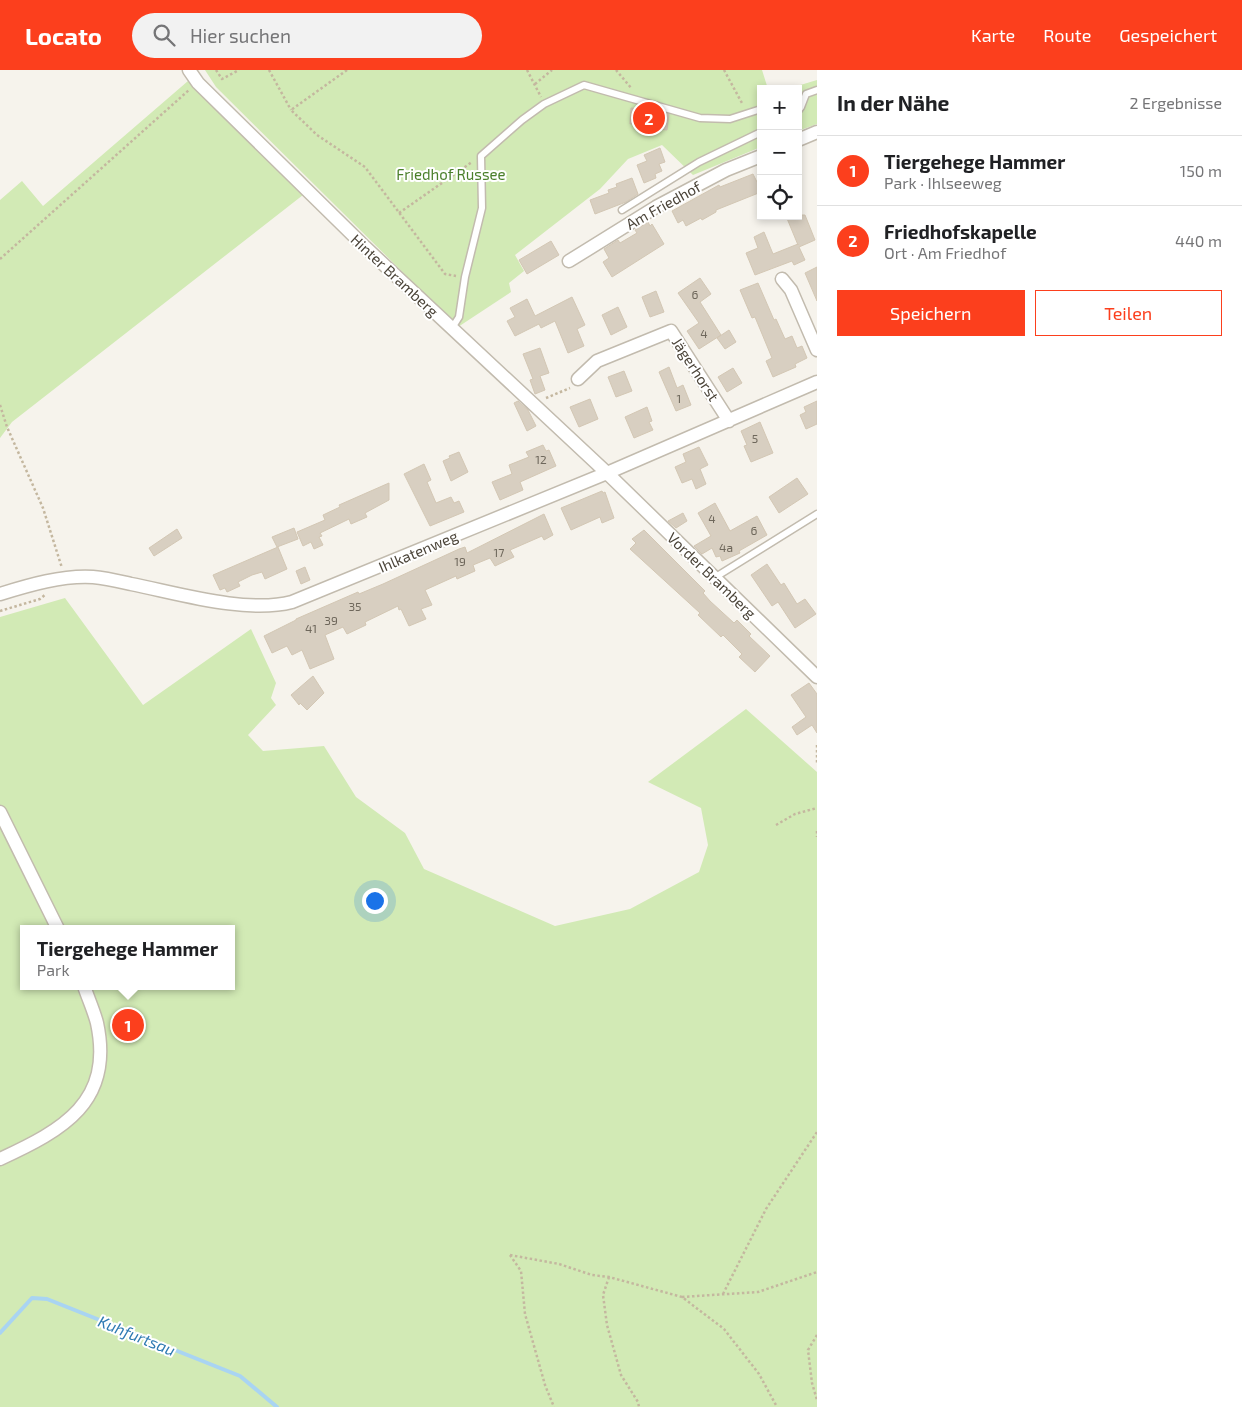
<!DOCTYPE html>
<html lang="de">
<head>
<meta charset="utf-8">
<style>
	body { margin:0; font-family:"Exo 2",sans-serif; background:#f2f2f2; color:#202124 }
	.controls { position:absolute; right:15px; top:15px; display:grid; overflow:hidden; border-radius:0px; box-shadow:0 2px 8px #0003 }
	.controls button { width:45px; height:45px; display:grid; place-items:center; padding:0; border:0; border-bottom:1px solid #e0e0e0; background:#fff; color:#202124; font:25px sans-serif }
	.you { position:absolute; left:374px; top:830px; width:18px; height:18px; margin:-12px; border:4px solid #fff; border-radius:50%; background:#1a73e8; box-shadow:0 0 0 8px #1a73e833 }
	.badge { display:grid; place-items:center; width:32px; height:32px; border-radius:50%; background:#fc3f1d; color:#fff; font-size:16px; font-weight:700 }
	.pin { position:absolute; translate:-50% -50%; border:2px solid #fff; box-shadow:0 1px 5px #0006 }
	.popup { position:absolute; left:20px; top:855px; width:215px; height:65px; box-sizing:border-box; display:grid; place-content:center; border-radius:0px; background:#fff; filter:drop-shadow(0 1px 4px #0005); font-size:16px; white-space:nowrap; color:#757577 }
	.popup b { font-size:19px; color:#202124 }
	.popup::after { content:''; position:absolute; left:50%; top:100%; margin-left:-10px; border:10px solid transparent; border-top-color:#fff }
	.list { margin:0; padding:0; list-style:none }
	h2 { display:flex; justify-content:space-between; align-items:center; height:65px; margin:0; padding:0 20px; font-size:21px }
	h2 small { font-size:16px; font-weight:400; color:#757577 }
	.list li { display:grid; grid-template-columns:32px 1fr auto; gap:15px; align-items:center; box-sizing:border-box; height:70px; padding:0 20px; border-top:1px solid #e0e0e0 }
	.list b { display:block; font-size:19px; white-space:nowrap }
	.list p { margin:0; font-size:16px; white-space:nowrap; color:#757577 }
	.list em { font-size:16px; font-style:normal; color:#757577 }
	.actions { display:flex; gap:10px; padding:15px 20px }
	.actions a { flex:1; padding:11px 0; border:1px solid #fc3f1d; border-radius:0px; text-align:center; font-size:18px; color:#fc3f1d }
	.actions .main { background:#fc3f1d; color:#fff }
	.icon { flex:none; width:28px; height:28px; fill:none; stroke:currentColor; stroke-width:2; stroke-linecap:round; stroke-linejoin:round }
	.map { position:relative; flex:none; width:817px; height:1337px; overflow:hidden }
	header { display:flex; align-items:center; gap:30px; box-sizing:border-box; height:70px; padding:0 25px; background:#fc3f1d; color:#fff }
	header strong { font-size:24px }
	nav { display:flex; gap:28px; margin-inline-start:auto; font-size:18px }
	.search { width:350px; height:45px; background:#f2f2f2; display:flex; align-items:center; gap:12px; box-sizing:border-box; padding:0 18px; border-radius:28px; color:#757577; font-size:19px }
	main { display:flex }
	aside { flex:1; background:#fff }
	.map>svg:first-child { display:block }
	.green { fill:#d2eab5; fill-rule:evenodd }
	.lines { fill:none; stroke-linecap:round; stroke-linejoin:round }
	.stream { stroke:#a9d4f2; stroke-width:4 }
	.building { fill:#d8cfc1; stroke:#d3c7b4 }
	.service-casing { stroke:#c2bbae; stroke-width:9 }
	.minor-casing { stroke:#c2bbae; stroke-width:15 }
	.path { stroke:#c4b79f; stroke-width:2.5; stroke-dasharray:2.5 2.5; stroke-linecap:butt }
	.service { stroke:#fff; stroke-width:6 }
	.minor { stroke:#fff; stroke-width:12 }
	.labels { text-anchor:middle; dominant-baseline:central; stroke-width:4; stroke-linejoin:round; paint-order:stroke }
	.number-label { font-size:12px; fill:#6e675b }
	.park-label { font-size:15px; fill:#4a7f2a; stroke:#fff }
	.street-label { font-size:15px; fill:#4b4439; stroke:#fff }
	.water-label { font-size:16px; font-style:italic; fill:#2e7ab2; stroke:#fff }
</style>
</head>
<body>
<header>
<strong>Locato</strong>
<div class="search"><svg class="icon" aria-label="search" viewBox="0 0 24 24"><circle cx="10" cy="10" r="6"/><path d="M15 15l6 6"/></svg>Hier suchen</div>
<nav><a>Karte</a><a>Route</a><a>Gespeichert</a></nav>
</header>
<main>
<div class="map">
<svg width="817" height="1337" viewBox="0 0 817 1337">
	<rect width="100%" height="100%" fill="#f6f3ec"/>
	<path class="green" d="M205,0H762L768,19H761V77L693,105L662,75L628,89L600,119L515,185L524,201L509,213L511,222L458,257L216,17Z
		M817,10V54L798,61V19H787Z
		M188,11L303,125L12,352L0,368V130L22,111L43,136Z
		M65,528L143,635L251,559L276,613L271,628L276,635L248,665L263,681L324,676L356,727L405,763L424,799L555,856L630,839L699,802L708,775L701,738L648,712L746,639L817,702V1337H0V547ZM24,859H232V916H24Z"/>
	<g class="lines">
		<path class="stream" d="M0,1263L32,1228L47,1229L240,1306L277,1337"/>
	</g>
	<path class="building" d="M631,38L656,41L669,44L667,60L636,57L637,54H630Z
		M660,78L665,92L659,94L662,101L655,104L656,108L644,113L637,95L647,91L644,85Z
		M753,104L757,112L761,111V122L716,140V142L702,150L701,148L686,156L683,150L678,153L672,141L719,115L720,117Z
		M632,108L638,124L626,132L595,144L590,130L609,123L608,120L617,117L616,114Z
		M801,145H805L815,170L799,177L805,190L794,195L792,191L755,205L746,183L758,178L754,167L764,162L773,184L798,174V175L786,146Z
		M648,152L650,156L652,154L664,174L612,207L603,192L609,188L604,179L618,170L620,173L637,163L635,160Z
		M551,171L559,185L527,204L519,190Z
		M817,197V231L805,203Z
		M700,208L711,224L700,232L721,265L699,279L687,261L699,253L678,223Z
		M758,213L774,250L776,249L785,269L792,266L797,278L802,276L807,288L795,294L796,297L773,307L766,291L772,288L755,247L752,248L740,220Z
		M656,221L664,242L650,247L642,227Z
		M572,227L585,255L577,259L584,276L568,283L555,251L541,258L539,254L515,266L507,251L515,247L510,238L527,229L535,246Z
		M618,237L627,257L611,265L602,245Z
		M729,260L736,272L725,279L717,268Z
		M540,278L549,303L540,306L545,320L535,324L530,310L533,309L523,284Z
		M669,297L677,318L683,315L691,335L676,341L659,302Z
		M733,298L742,313L727,322L718,307Z
		M624,301L632,321L616,327L608,307Z
		M590,329L598,349L579,357L570,337Z
		M518,331L528,340L536,356L527,361L514,333Z
		M817,331V354L806,359L800,345L806,342L804,337Z
		M647,337L652,351L649,352L653,360L634,368L625,347Z
		M760,352L773,383L751,392L744,376L747,375L741,361Z
		M543,375L546,381L549,380L556,396L520,412L523,420L500,430L492,412L512,404L509,395L529,387L526,382Z
		M699,377L708,395L700,399L706,414L696,419L692,409L682,413L675,397L686,392L683,384Z
		M459,382L468,402L451,411L443,391L450,388L449,386Z
		M424,394L431,410L427,412L436,433L451,427L454,433L459,431L464,442L430,456L404,404Z
		M797,408L808,424L779,443L769,427Z
		M389,413V430L365,443L367,447L351,454L349,449L320,463L322,466L319,467L323,475L314,479L311,472L303,476L297,462L325,450L323,445L340,437L339,435Z
		M602,421L603,423L605,422L614,448L602,453L600,447L571,460L561,438Z
		M715,433L730,461L757,446L767,465L739,481L740,483L722,491L720,486L716,487L712,478L702,484L694,476L711,466L698,443Z
		M683,443L687,451L676,458L668,451Z
		M544,444L553,465L544,470L542,466L510,480L514,487L495,496L490,488L473,495L475,501L457,509L456,506L425,520L432,535L421,539L426,549L409,556L401,539L399,540L398,536L365,552L366,555L347,564L343,557L325,565L334,589L310,599L302,580L292,585L287,576L272,583L264,566L296,550V549L358,522L359,524L383,514L459,479L465,477L467,483Z
		M294,458L298,469L277,477L272,467Z
		M177,459L182,468L154,486L149,478Z
		M644,460L705,521L703,523L710,531L734,553L737,550L751,564L749,566L770,586L755,602L739,587L742,584L723,565L721,567L698,545L700,543L630,479L636,473L632,469Z
		M278,477L287,499L265,509L262,502L252,505L238,512L240,516L227,522L225,518L220,520L213,505Z
		M767,494L781,515L784,513L797,534L805,529L816,544L795,558L778,532L772,536L751,505Z
		M305,497L310,510L301,514L296,501Z
		M313,606L324,623L307,640L300,633L299,635L291,625Z
		M809,613L817,624V663L812,655L797,665L792,657L806,647L791,625Z"/>
	<g class="lines">
		<defs>
			<path id="service" d="M798,41L801,37L806,24L817,20
				M622,140L699,92L761,62
				M452,258L459,247L465,207L482,138L481,86L522,50L544,34L584,15L700,48L730,49L761,39
				M714,508L817,444"/>
			<path id="minor" d="M189,0L198,13L365,177L607,403L817,607
				M798,70L817,62
				M569,191L656,137L726,100L761,86
				M782,209L791,220L817,280
				M578,309L597,291L671,261L729,351
				M0,524C29,515 63,505 93,507C106,508 118,511 131,514C177,523 246,544 292,532L607,403L817,312
				M0,742L58,859
				M0,1089C63,1060 114,1032 97,953C94,941 88,928 84,916"/>
		</defs>
		<use href="#service" class="service-casing"/>
		<use href="#minor" class="minor-casing"/>
		<path class="path" d="M216,0L222,9L239,0
			M269,0L291,40
			M347,0L291,40L317,65L365,97L445,204L456,206
			M527,0L541,27
			M616,0L632,19
			M724,0L743,35
			M535,14L552,0
			M399,143L472,92
			M0,189L189,20
			M546,328L570,318
			M0,335L7,357L43,438L62,498
			M0,541L40,529L46,524
			M817,675V693
			M776,755L795,744L817,738
			M817,761V767
			M510,1185L559,1194L592,1205L609,1207L682,1227L724,1259L759,1304L777,1337
			M510,1185L521,1201L525,1244L545,1315L554,1337
			M609,1207L603,1225L607,1255L621,1305L638,1332L639,1337
			M723,1224L766,1139L817,1062
			M682,1227L758,1222L817,1202
			M817,1265L808,1280L812,1313L817,1330"/>
		<use href="#service" class="service"/>
		<use href="#minor" class="minor"/>
	</g>
	<g class="labels">
		<g class="number-label">
			<text x="695" y="224">6</text>
			<text x="704" y="263">4</text>
			<text x="679" y="328">1</text>
			<text x="755" y="368">5</text>
			<text x="541" y="389">12</text>
			<text x="712" y="448">4</text>
			<text x="754" y="460">6</text>
			<text x="726" y="477">4a</text>
			<text x="499" y="482">17</text>
			<text x="460" y="491">19</text>
			<text x="355" y="536">35</text>
			<text x="331" y="550">39</text>
			<text x="311" y="558">41</text>
		</g>
		<g class="park-label">
			<text x="451" y="104">Friedhof Russee</text>
		</g>
		<g class="street-label">
			<text transform="translate(663 135) rotate(-29)">Am Friedhof</text>
			<text transform="translate(395 205) rotate(43)">Hinter Bramberg</text>
			<text transform="translate(696 299) rotate(57)">Jägerhorst</text>
			<text transform="translate(418 481) rotate(-23)">Ihlkatenweg</text>
			<text transform="translate(712 505) rotate(44)">Vorder Bramberg</text>
		</g>
		<g class="water-label">
			<text transform="translate(137 1265) rotate(22)">Kuhfurtsau</text>
		</g>
	</g>
</svg>
<div class="controls">
<button>+</button>
<button>−</button>
<button><svg class="icon" aria-label="locate" viewBox="0 0 24 24"><circle cx="12" cy="12" r="6"/><path d="M12 2v4M12 18v4M2 12h4M18 12h4"/></svg></button>
</div>
<div class="you"></div>
<div class="pin badge" style="left:128px;top:955px">1</div>
<div class="popup"><b>Tiergehege Hammer</b>Park</div>
<div class="pin badge" style="left:649px;top:48px">2</div>
</div>
<aside>
<h2>In der Nähe<small>2 Ergebnisse</small></h2>
<ul class="list">
<li><span class="badge">1</span><div><b>Tiergehege Hammer</b><p>Park · Ihlseeweg</p></div><em>150 m</em></li>
<li><span class="badge">2</span><div><b>Friedhofskapelle</b><p>Ort · Am Friedhof</p></div><em>440 m</em></li>
</ul>
<div class="actions"><a class="main">Speichern</a><a>Teilen</a></div>
</aside>
</main>
</body>
</html>
